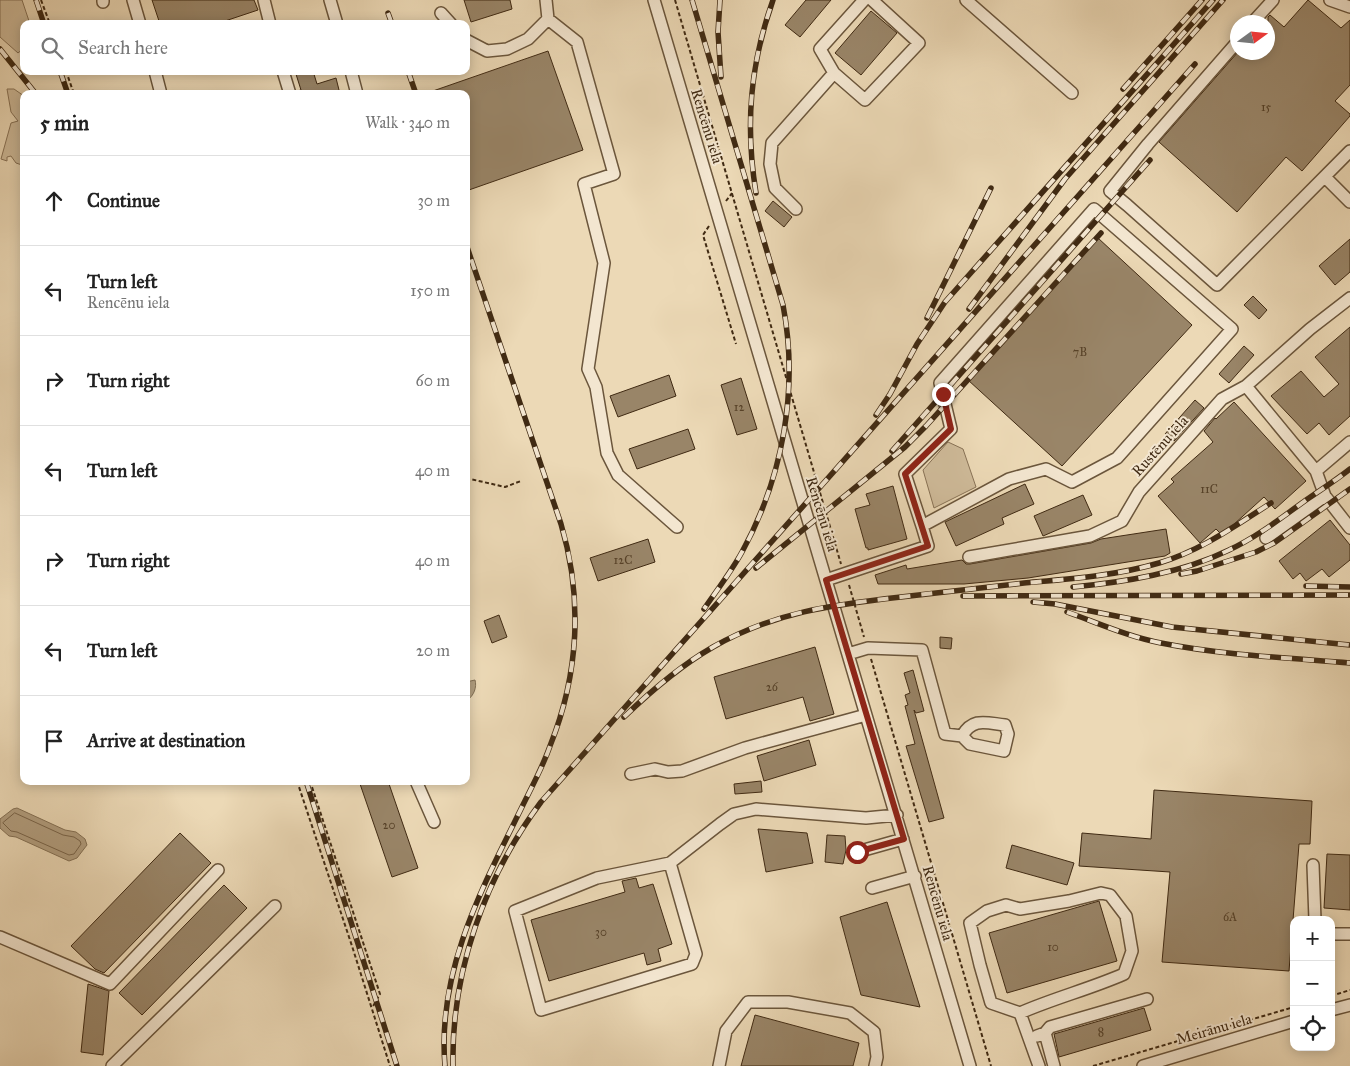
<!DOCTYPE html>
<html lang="en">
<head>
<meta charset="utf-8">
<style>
	body { margin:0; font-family:"IM FELL Great Primer",serif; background:#f6f6f6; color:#222 }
	.controls { position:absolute; right:15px; bottom:15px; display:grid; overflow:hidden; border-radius:10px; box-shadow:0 2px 12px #0003 }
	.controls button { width:45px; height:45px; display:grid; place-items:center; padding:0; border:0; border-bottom:1px solid #e0e0e0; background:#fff; color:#222; font:25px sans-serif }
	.compass { position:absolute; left:1230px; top:15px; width:45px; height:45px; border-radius:50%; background:#fff; box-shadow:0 2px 12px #0003; rotate:75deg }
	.stop { position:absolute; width:15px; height:15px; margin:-11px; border:4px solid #8f2418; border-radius:50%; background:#fff }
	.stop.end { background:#8f2418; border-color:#fff; box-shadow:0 1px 5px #0008 }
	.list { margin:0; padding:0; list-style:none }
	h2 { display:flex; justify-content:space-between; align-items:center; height:65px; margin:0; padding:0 20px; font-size:21px }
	h2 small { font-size:16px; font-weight:400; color:#767676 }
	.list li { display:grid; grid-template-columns:32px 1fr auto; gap:15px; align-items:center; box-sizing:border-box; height:90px; padding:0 20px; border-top:1px solid #e0e0e0 }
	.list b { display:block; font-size:19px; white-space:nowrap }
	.list p { margin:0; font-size:16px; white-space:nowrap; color:#767676 }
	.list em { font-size:16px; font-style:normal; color:#767676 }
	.icon { flex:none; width:28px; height:28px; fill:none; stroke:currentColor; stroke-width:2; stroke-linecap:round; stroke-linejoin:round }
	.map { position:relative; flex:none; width:1350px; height:1066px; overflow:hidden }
	.search { position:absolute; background:#fff; box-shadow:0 2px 12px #0003; left:20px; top:20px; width:450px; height:55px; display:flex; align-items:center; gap:12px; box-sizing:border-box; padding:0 18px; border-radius:10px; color:#767676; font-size:19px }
	.panel { position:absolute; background:#fff; box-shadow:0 2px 12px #0003; left:20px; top:90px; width:450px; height:695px; border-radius:10px }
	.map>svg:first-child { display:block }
	.green { fill:#cfbb9a; stroke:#887256 }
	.water { fill:#b29e7f; stroke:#847054 }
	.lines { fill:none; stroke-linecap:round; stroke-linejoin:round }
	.shore { stroke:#796449; stroke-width:1 }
	.building { fill:#998568; stroke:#402a13 }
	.minor-casing { stroke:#6b563c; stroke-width:14 }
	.path { stroke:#402a13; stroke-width:2; stroke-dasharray:4 2.5; stroke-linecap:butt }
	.minor { stroke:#f3e6d0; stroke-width:11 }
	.rail-casing { stroke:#402a13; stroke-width:5.5 }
	.rail { stroke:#f3e6d0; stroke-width:4; stroke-dasharray:11; stroke-linecap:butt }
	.route { stroke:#8f2418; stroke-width:6 }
	.labels { text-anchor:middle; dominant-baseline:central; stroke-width:4; stroke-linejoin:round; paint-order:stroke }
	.number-label { font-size:12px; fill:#564128 }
	.street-label { font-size:15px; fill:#402a13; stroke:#f3e6d0 }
</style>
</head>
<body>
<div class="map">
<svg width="1350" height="1066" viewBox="0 0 1350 1066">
	<rect width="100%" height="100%" fill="#ecd9b6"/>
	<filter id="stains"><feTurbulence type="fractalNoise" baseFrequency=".004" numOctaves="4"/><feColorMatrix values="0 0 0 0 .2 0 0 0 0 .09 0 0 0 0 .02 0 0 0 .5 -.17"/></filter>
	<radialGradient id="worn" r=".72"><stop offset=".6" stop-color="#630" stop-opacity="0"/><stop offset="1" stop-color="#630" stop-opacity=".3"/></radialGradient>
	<path class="green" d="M0,0H22L30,24H24V48L18,53L0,37Z
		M7,89H14L24,96V164L22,165L16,163L11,156L7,157V161L1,159L11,123L18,121L11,112Z
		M948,442L963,449L976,487L934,508L923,470Z"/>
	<path class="water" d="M475,680C477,687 474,696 467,700L466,682Z
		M17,808L65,830L76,832L85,839L87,845L77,858L69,861L16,837L9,836L0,828V819L13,809Z"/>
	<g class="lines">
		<path class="shore" d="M15,813L63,835L74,837L80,841L81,844L74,854L69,855L17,832L11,831L3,823Z"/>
	</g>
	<path class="building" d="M152,0H254L258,10L216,24H160Z
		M464,0H510L512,9L471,22Z
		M806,0H831L800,37L785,25Z
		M1308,0L1341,28L1350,20V85L1335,101L1350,114V116L1302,171L1286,157L1237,212L1159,142L1238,52H1268V17L1270,15L1284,27Z
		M871,11L897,33L861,75L835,53Z
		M548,51L583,150L466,191V94H430V92Z
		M295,71H313L317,84L336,78L340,94H297V91L301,90Z
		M773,201L792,217L784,227L765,211Z
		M1098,238L1192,325L1062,466L968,380Z
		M1350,239V272L1335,285L1319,266Z
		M1253,296L1267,310L1259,319L1244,305Z
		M1350,327V416L1329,435L1319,423L1307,434L1271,396L1301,371L1324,397L1339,384L1315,357Z
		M1244,346L1254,355L1229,383L1219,374Z
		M669,375L676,396L618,417L610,396Z
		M741,378L757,429L737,435L721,385Z
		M1195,400L1204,408L1174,441L1165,434Z
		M1234,402L1306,481L1275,509L1264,497L1222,535L1216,529L1200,543L1158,496L1174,482L1171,479L1213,442L1204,431L1215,418L1216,419Z
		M688,429L695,449L637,469L629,449Z
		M1025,484L1034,504L1002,518L1004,524L956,546L945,522Z
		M893,486L907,539L868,550V548H866L855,509L870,505L866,494Z
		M1083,495L1092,515L1043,536L1034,516Z
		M1330,520L1350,545V560L1329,577L1322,569L1306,581L1300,573L1293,579L1279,561Z
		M1166,529L1170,553L1165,556L1028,578L964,584H878L875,575L906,565L907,569L962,560L966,564H970L1091,543L1101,539Z
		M648,539L655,562L598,581L590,558Z
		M499,615L507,637L492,643L484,621Z
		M940,637L952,638L951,649L940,648Z
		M815,647L834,714L810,721L803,697L726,719L714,677Z
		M913,670L924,711L916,713L914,710L944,818L929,822L906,746L915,744L905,706L908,705L905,695L910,693L904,673Z
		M809,740L816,765L764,781L757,756Z
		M359,781H388L418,868L392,877Z
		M761,781L762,792L735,794L734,784Z
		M1154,790L1312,801L1310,844H1299L1289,971L1162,962L1170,872L1079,866L1082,833L1151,839Z
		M758,829L807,833L813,863L766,872Z
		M180,833L211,863L104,973L95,969L71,946Z
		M827,835L845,836L846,850L843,864L825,862Z
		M1012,845L1074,863L1067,885L1006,868Z
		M1327,854L1350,855V910L1324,908Z
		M636,878L639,888L653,884L672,944L658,949L661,961L647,965L644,953L549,981L531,920L625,892L622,881Z
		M224,885L247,908L142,1015L119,993Z
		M1099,901L1117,961L1007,993L989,933Z
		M887,902L920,1007L861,995L840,917Z
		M88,984L109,991L103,1055L81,1052Z
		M1144,1008L1151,1030L1059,1057L1054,1034Z
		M755,1015L859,1043L853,1066H741Z"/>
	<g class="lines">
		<defs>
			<path id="minor" d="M103,0V2
				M133,0L140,24
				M264,0L270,24
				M330,0L337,24
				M654,0L970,1066
				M864,0L820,49L834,73L865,100L919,43L872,0
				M966,0L1072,93
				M1330,0L1350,7
				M441,13L451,24
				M548,19L577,42L614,174L584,184L604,263L588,369L596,387L607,453L618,475L677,527
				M1253,22L1273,0
				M466,40L487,51L507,49L528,39L548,19L546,0
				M1238,41L1148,144L1110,191L1127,205L1217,285L1350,151
				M155,71L161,94
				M283,71L290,94
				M351,71L357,94
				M1325,177L1350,202
				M796,209L775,188L770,164L772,143L834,73
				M1246,386L1316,471
				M1325,496L1316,471L1350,442
				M1266,538L1325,496L1350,528
				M969,557L1090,536L1122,521L1139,492L1222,399L1246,386L1310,329L1350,298
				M826,580L928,546L922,526L1009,479L1046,469L1072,482L1117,458L1232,329L1094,209L940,383L951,429L905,474L922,526
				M848,654L868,648L922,650L945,734L962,736L970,744L1004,751L1008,734L1005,725C986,723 973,717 962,736
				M631,774L655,769L668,772L682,771L745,748L866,715
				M416,781L434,822
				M857,852L903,839
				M670,863L597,878L515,911L541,1010L692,964L696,954L670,863L720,824L734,814L756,809L866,818L897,815
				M1313,865L1315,920
				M872,888L915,876
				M1101,893L1110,895L1126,916L1132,951L1124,974C1090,989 1054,998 1020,1013L991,1003L980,965L970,923L987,911L1006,905L1020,909L1069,901Z
				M1331,934H1350
				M0,937L110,984L218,870
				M1331,1010L1350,1005
				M1020,1013L1039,1066
				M1045,1033L1050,1027L1147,999
				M1037,1036L1045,1033L1054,1066
				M112,1066L275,906
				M719,1066L726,1031L748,1002H788L850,1013L874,1032L877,1057L875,1066
				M1143,1066L1294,1021"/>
		</defs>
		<use href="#minor" class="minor-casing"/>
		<path class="path" d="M41,0L50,24
			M675,0L841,564
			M66,71L74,94
			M726,201L732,193
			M709,226L703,235L736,344
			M466,478L505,487L521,481
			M849,585L864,637
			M871,659L991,1066
			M297,781L352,946L390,1066
			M310,781L380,994L372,1008
			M1331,996L1350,990
			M1093,1066L1294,1007"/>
		<use href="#minor" class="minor"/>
		<defs>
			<path id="rail" d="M36,0L44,24
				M692,0L783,305C799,389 783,477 742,552C731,572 717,590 704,609
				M720,0L718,32L721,77
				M388,13L392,24
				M0,49L36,94
				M60,71L68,94
				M408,71L416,94
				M1123,89L1202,0
				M756,193C745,125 750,65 773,0
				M969,309L1065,179L1223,0
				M927,318L991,188
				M876,415L890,394L917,344L945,302L1213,0
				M892,451L1150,160
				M756,568L905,447L926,426L1101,233
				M1181,574L1197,571L1256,552L1274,543L1350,489
				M1306,586L1350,587
				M1073,587C1125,582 1182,573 1229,550C1257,537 1281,518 1306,500C1321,490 1336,480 1350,469
				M963,596L1350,595
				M1033,602L1055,604L1172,627L1350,645
				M1067,612C1098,623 1129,637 1161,643C1221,655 1289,658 1350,663
				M624,717C651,691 680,666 713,647C775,612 831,605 901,597C942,592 983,588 1024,583C1069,579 1115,576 1159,563C1200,551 1235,526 1271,503
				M306,781L397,1066
				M445,1066C437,973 480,892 520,811C530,790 542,769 550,746C579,674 583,598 561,524L466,244
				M453,1066C451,972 485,877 541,802L1195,64"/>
		</defs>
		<use href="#rail" class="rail-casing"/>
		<use href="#rail" class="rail"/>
	</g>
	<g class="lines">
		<path class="route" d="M857,852L904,839L826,580L928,546L905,474L951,429L943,394"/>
	</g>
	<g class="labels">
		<g class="number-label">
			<text x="1266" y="107">15</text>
			<text x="1080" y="352">7B</text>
			<text x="739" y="407">12</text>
			<text x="1209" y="489">11C</text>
			<text x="623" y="560">12C</text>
			<text x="772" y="687">26</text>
			<text x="389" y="825">20</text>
			<text x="1230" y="917">6A</text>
			<text x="601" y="932">30</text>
			<text x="1053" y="947">10</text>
			<text x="1101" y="1032">8</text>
		</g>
		<g class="street-label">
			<text transform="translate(707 126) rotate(73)">Rencēnu iela</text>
			<text transform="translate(1160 446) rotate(-48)">Rustēnu iela</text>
			<text transform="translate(822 514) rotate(73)">Rencēnu iela</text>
			<text transform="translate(938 903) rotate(74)">Rencēnu iela</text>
			<text transform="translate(1214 1029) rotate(-16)">Meirānu iela</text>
		</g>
	</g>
	<rect width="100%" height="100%" filter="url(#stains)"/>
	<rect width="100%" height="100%" fill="url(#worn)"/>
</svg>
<div class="controls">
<button>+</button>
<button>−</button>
<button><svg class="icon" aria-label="locate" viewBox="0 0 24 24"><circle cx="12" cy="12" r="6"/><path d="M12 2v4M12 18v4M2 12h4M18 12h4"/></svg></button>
</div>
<svg class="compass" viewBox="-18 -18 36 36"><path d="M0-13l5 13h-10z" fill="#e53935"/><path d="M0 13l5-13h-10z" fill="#767676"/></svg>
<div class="stop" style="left:857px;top:852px"></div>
<div class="stop end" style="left:943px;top:394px"></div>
<div class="search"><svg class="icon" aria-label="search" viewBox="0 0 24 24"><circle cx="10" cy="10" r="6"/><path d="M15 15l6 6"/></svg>Search here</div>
<section class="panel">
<h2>5 min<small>Walk · 340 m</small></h2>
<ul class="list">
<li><svg class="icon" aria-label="ahead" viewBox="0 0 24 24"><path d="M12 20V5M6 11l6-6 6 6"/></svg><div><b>Continue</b></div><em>30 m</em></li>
<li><svg class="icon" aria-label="left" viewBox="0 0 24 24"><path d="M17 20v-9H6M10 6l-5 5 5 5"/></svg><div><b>Turn left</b><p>Rencēnu iela</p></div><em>150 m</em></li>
<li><svg class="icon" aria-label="right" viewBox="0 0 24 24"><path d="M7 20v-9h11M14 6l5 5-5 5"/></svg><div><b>Turn right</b></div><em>60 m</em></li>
<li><svg class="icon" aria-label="left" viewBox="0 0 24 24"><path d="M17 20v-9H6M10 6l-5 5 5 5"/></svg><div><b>Turn left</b></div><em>40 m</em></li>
<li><svg class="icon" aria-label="right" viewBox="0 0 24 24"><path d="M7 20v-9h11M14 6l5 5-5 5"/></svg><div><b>Turn right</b></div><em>40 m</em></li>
<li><svg class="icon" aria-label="left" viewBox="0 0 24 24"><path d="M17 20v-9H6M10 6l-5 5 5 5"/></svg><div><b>Turn left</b></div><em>20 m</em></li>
<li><svg class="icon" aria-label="arrive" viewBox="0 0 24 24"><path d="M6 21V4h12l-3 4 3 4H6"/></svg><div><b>Arrive at destination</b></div></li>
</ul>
</section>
</div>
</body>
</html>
